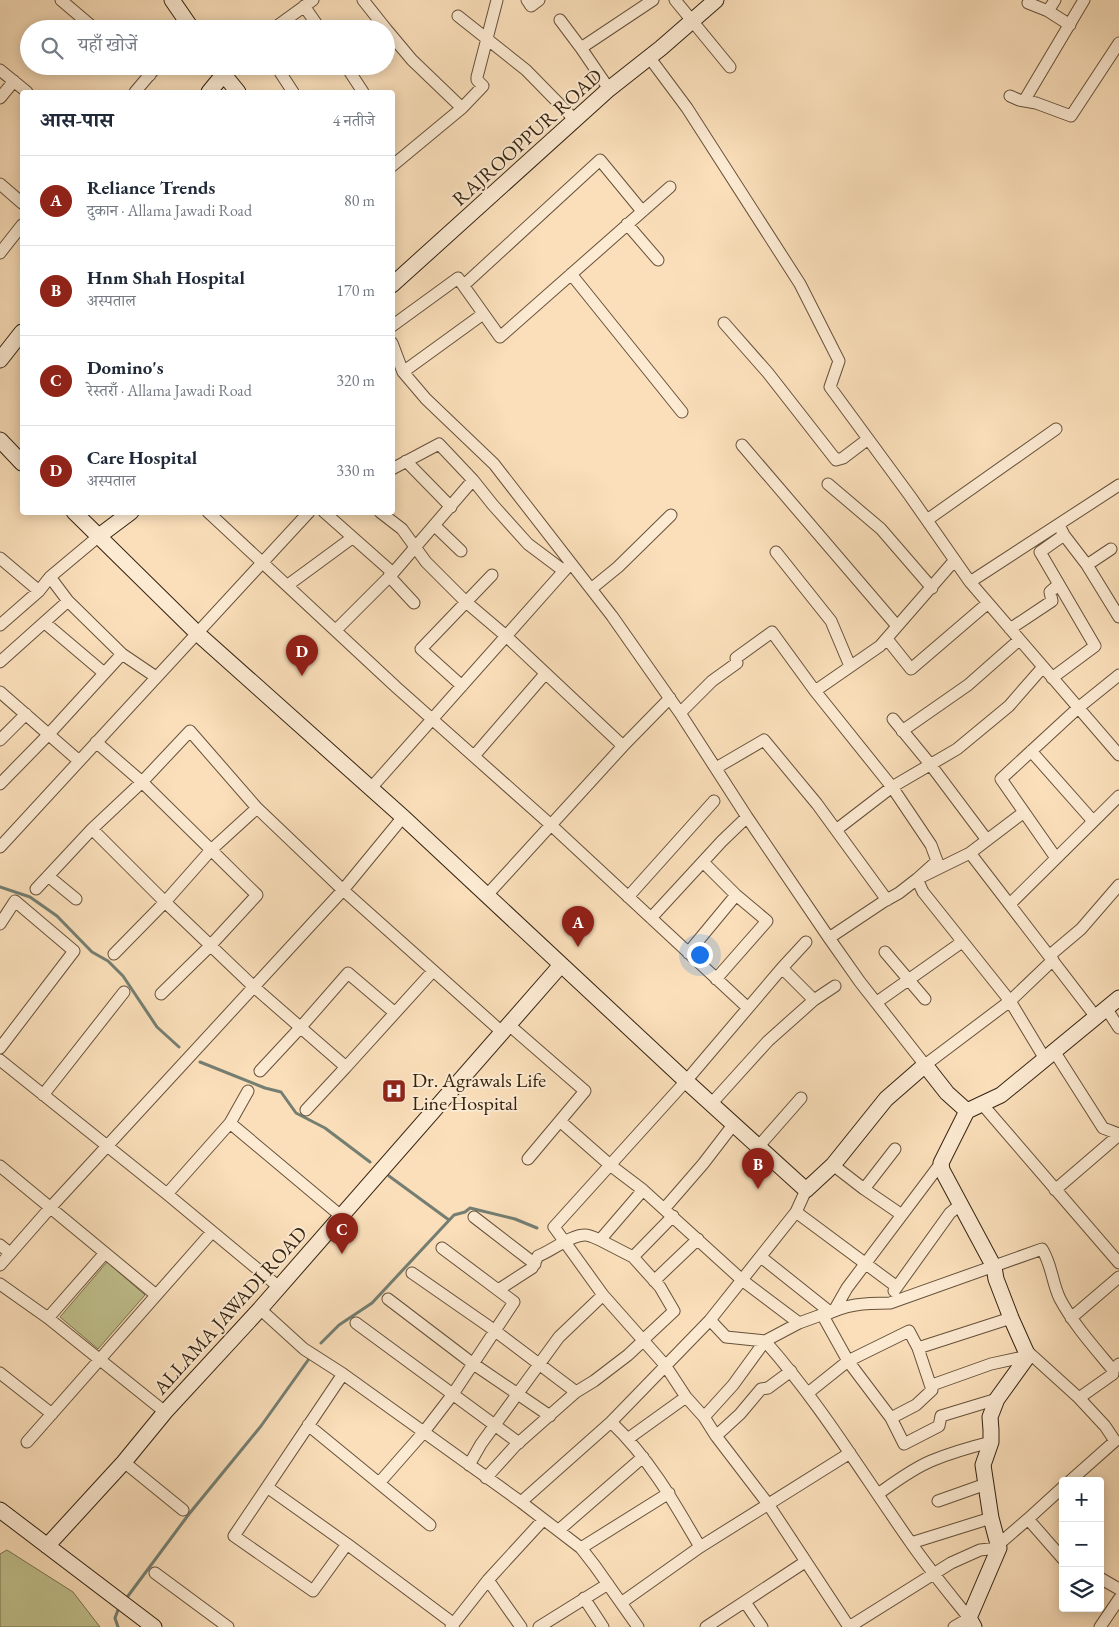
<!DOCTYPE html>
<html lang="hi">
<head>
<meta charset="utf-8">
<style>
	body { margin:0; font-family:"EB Garamond","Noto Serif Devanagari",serif; background:#f6f6f7; color:#1f2937 }
	.controls { position:absolute; right:15px; bottom:15px; display:grid; overflow:hidden; border-radius:5px; box-shadow:0 2px 12px #0003 }
	.controls button { width:45px; height:45px; display:grid; place-items:center; padding:0; border:0; border-bottom:1px solid #e0e1e3; background:#fff; color:#1f2937; font:25px sans-serif }
	.you { position:absolute; left:699px; top:954px; width:18px; height:18px; margin:-12px; border:4px solid #fff; border-radius:50%; background:#1a73e8; box-shadow:0 0 0 8px #1a73e833 }
	.badge { display:grid; place-items:center; width:32px; height:32px; border-radius:50%; background:#8f2418; color:#fff; font-size:16px; font-weight:700 }
	.pin { position:absolute; translate:-50% -41px; filter:drop-shadow(0 1px 2px #0008) }
	.pin::after { content:''; position:absolute; top:26px; width:18px; height:15px; background:inherit; clip-path:polygon(0 0,100% 0,50% 100%) }
	.list { margin:0; padding:0; list-style:none }
	h2 { display:flex; justify-content:space-between; align-items:center; height:65px; margin:0; padding:0 20px; font-size:21px }
	h2 small { font-size:16px; font-weight:400; color:#747a83 }
	.list li { display:grid; grid-template-columns:32px 1fr auto; gap:15px; align-items:center; box-sizing:border-box; height:90px; padding:0 20px; border-top:1px solid #e0e1e3 }
	.list b { display:block; font-size:19px; white-space:nowrap }
	.list p { margin:0; font-size:16px; white-space:nowrap; color:#747a83 }
	.list em { font-size:16px; font-style:normal; color:#747a83 }
	.icon { flex:none; width:28px; height:28px; fill:none; stroke:currentColor; stroke-width:2; stroke-linecap:round; stroke-linejoin:round }
	.map { position:relative; flex:none; width:1119px; height:1627px; overflow:hidden }
	.search { position:absolute; background:#fff; box-shadow:0 2px 12px #0003; left:20px; top:20px; width:375px; height:55px; display:flex; align-items:center; gap:12px; box-sizing:border-box; padding:0 18px; border-radius:28px; color:#747a83; font-size:19px }
	.panel { position:absolute; background:#fff; box-shadow:0 2px 12px #0003; left:20px; top:90px; width:375px; height:425px; border-radius:5px }
	.map>svg:first-child { display:block }
	.green { fill:#c0c18e; stroke:#7a724f }
	.lines { fill:none; stroke-linecap:round; stroke-linejoin:round }
	.stream { stroke:#747e72; stroke-width:3 }
	.street-casing { stroke:#66513a; stroke-width:13 }
	.secondary-casing { stroke:#342210; stroke-width:17 }
	.street { stroke:#fcead2; stroke-width:11 }
	.secondary { stroke:#fcead2; stroke-width:15 }
	.labels { text-anchor:middle; dominant-baseline:central; stroke-width:4; stroke-linejoin:round; paint-order:stroke }
	.street-label { font-size:20px; fill:#342210; stroke:#fcead2 }
	.poi-label { font-size:20px; fill:#342210; stroke:#fcead2; text-anchor:start }
</style>
</head>
<body>
<div class="map">
<svg width="1119" height="1627" viewBox="0 0 1119 1627">
	<rect width="100%" height="100%" fill="#fadfba"/>
	<filter id="stains"><feTurbulence type="fractalNoise" baseFrequency=".004" numOctaves="4"/><feColorMatrix values="0 0 0 0 .2 0 0 0 0 .09 0 0 0 0 .02 0 0 0 .5 -.17"/></filter>
	<radialGradient id="worn" r=".72"><stop offset=".6" stop-color="#630" stop-opacity="0"/><stop offset="1" stop-color="#630" stop-opacity=".3"/></radialGradient>
	<path class="green" d="M107,1262L145,1295L98,1349L60,1317Z
		M7,1550L73,1592L100,1627H0V1554Z"/>
	<g class="lines">
		<path class="stream" d="M0,887L30,897L57,916L92,952L108,961L123,976L157,1027L179,1047
			M200,1062L265,1088L281,1092L296,1113L325,1128L370,1162
			M389,1176L449,1220
			M321,1343L339,1325L372,1303L454,1215L465,1212L470,1208L515,1219L537,1228
			M128,1596L189,1514L261,1426L311,1356
			M118,1610L115,1618L118,1627"/>
		<defs>
			<path id="street" d="M61,0L95,29
				M363,0L386,29
				M527,0L531,6L539,0
				M675,0L730,67
				M1028,3L1048,11L1070,25
				M304,6L320,29
				M1048,11L1055,0
				M458,16L526,70L575,120
				M560,20L581,48
				M273,29L313,0
				M386,29L412,60L462,108L392,166
				M649,57L687,108L800,284L839,361L830,387L910,496L970,582L1119,755
				M139,66L150,75
				M276,66L293,92
				M346,66L363,92
				M0,70L27,92
				M609,89L581,48L653,0
				M135,92L157,66
				M1010,96L1019,100L1036,103L1071,116L1119,43
				M0,98L14,81
				M1024,101L1084,0
				M462,108L483,86L477,80V77L497,0
				M0,184L22,203
				M627,224L658,260
				M0,253L22,225
				M571,274L682,412
				M464,285L600,160L642,211
				M724,323L768,373L836,460L843,458L868,439
				M392,326L458,278L500,337L670,187
				M392,343L403,372L426,399L494,464L612,616L680,713L747,817L829,938L860,982L925,1065L1010,1001L1053,960
				M403,372L483,314
				M742,445L897,626
				M406,461L451,507
				M392,469L439,444L473,480L493,505L528,544L564,571
				M828,484L881,529L932,588
				M208,512L396,687L551,825L748,1008
				M324,512L393,573
				M380,512L402,529L426,562L466,602L506,636L623,746
				M927,520L1056,429
				M435,526L461,551
				M1061,529L1064,535L1087,565L1119,617
				M776,552L831,621L850,666
				M0,558L39,591
				M1087,565L1111,549
				M389,576L414,603
				M50,577L68,601L122,654L156,677
				M970,582L1119,485
				M288,585L352,538
				M591,589L618,567L671,515
				M45,623L104,673
				M0,625L39,591L50,577L99,536
				M1010,629L1052,601L1050,592L1058,585
				M336,630L393,573L473,480
				M887,639L911,669L988,603
				M0,662L68,601
				M1052,678L1095,646L1040,552L1064,535
				M462,686L421,649L492,575
				M815,691L880,646L954,561
				M0,692L79,761
				M680,713L712,681L737,663L736,658L772,632L815,691L892,787L931,845L937,861L917,879L923,892L1010,1001L1045,1059
				M893,719L930,764L987,840
				M902,731L968,685L1019,640
				M0,740L26,714
				M96,742L142,782L257,895L210,946L161,994
				M1031,751L1093,821
				M474,756L545,674
				M716,768L764,740L817,804L887,900
				M0,784L48,735L122,654
				M371,788L571,563
				M92,829L142,782L190,731L257,808L343,890L503,1033
				M836,830L892,787L957,749L1009,706L1043,667
				M0,847L309,512
				M970,853L1096,1017
				M1056,858L1001,779L1078,708L1119,675
				M704,863L736,895L767,921L716,979
				M48,876L76,899
				M36,889L92,829L165,902L254,987L346,1067L433,971
				M487,895L623,746L670,698
				M628,897L714,801
				M1010,904L1119,796
				M651,918L722,841L747,817
				M0,924L15,901L74,951L0,1048
				M829,938L883,902L899,893L917,879L970,853L1024,812
				M885,952L925,999
				M688,953L736,895
				M114,954L165,902L211,850L257,808
				M1049,956L1081,929L1119,885
				M782,968L806,942
				M877,1002L962,942
				M1106,1008L1119,1028
				M509,1025L585,1091L528,1159
				M1054,1051L1103,1128L1119,1134
				M0,1060L167,1194L279,1287
				M260,1071L300,1028L348,973L395,1013
				M43,1095L124,992
				M711,1104L768,1041L814,1000
				M982,1104L1119,1263
				M306,1110L346,1067
				M560,1121L610,1165L643,1190L742,1280L799,1323
				M230,1123L341,1216
				M758,1147L801,1098
				M833,1165L864,1189L895,1149
				M0,1166L156,1295
				M864,1189L902,1215
				M643,1190L600,1240L633,1257L660,1287L674,1311L643,1340
				M1055,1190L1119,1135
				M167,1194L230,1123L248,1091
				M664,1209L703,1164L733,1125
				M796,1212L897,1287
				M474,1217L535,1264
				M0,1245L10,1253
				M633,1257L673,1216
				M761,1257L830,1312
				M0,1265L50,1208L343,890L403,817
				M412,1273L494,1330L576,1392
				M654,1281L698,1239
				M0,1284L48,1318L165,1412
				M498,1290L532,1268L538,1256C552,1251 570,1235 585,1235C590,1235 595,1238 600,1240
				M894,1291L950,1213L961,1204
				M388,1299L472,1363L550,1416
				M260,1309L304,1349L343,1374L521,1502L581,1548L595,1566L638,1627
				M835,1309L847,1288L941,1163
				M823,1316L848,1361L891,1418L904,1444L939,1426L941,1416L997,1399
				M48,1318L105,1253
				M1071,1318L1119,1277
				M710,1320L726,1337L765,1341C820,1403 863,1475 911,1543C929,1569 949,1593 969,1618L954,1627
				M356,1323L519,1443
				M918,1348L1011,1318
				M1026,1350L1079,1398
				M0,1373L52,1414
				M343,1374L234,1536L313,1591L347,1544
				M808,1393L848,1361L909,1331L918,1348L932,1390
				M686,1397L665,1365L603,1295L554,1227L686,1081L782,968L814,1000L835,986
				M704,1417L733,1385L765,1341L799,1323L821,1315L823,1316C846,1304 864,1303 890,1303L1042,1249C1052,1265 1052,1283 1060,1299C1074,1325 1094,1347 1113,1370
				M891,1418L916,1405L932,1390V1385L991,1364L1028,1356
				M611,1422C649,1458 674,1502 700,1547
				M308,1425L430,1525
				M716,1436L740,1414L761,1389L768,1388L791,1371
				M629,1438L686,1397L704,1417L716,1436L768,1504L849,1627
				M27,1442L212,1232
				M124,1462L183,1510
				M469,1465L481,1444L559,1337L603,1295
				M486,1478L515,1446L576,1392L594,1381L628,1355L644,1340
				M1070,1481L1115,1441L1105,1426L1079,1398L1113,1374V1370L1119,1364
				M379,1483L423,1433L453,1394L514,1302L442,1248
				M267,1487L347,1544L454,1624
				M878,1494C895,1482 912,1469 931,1461C950,1453 971,1447 991,1442
				M938,1501L986,1484
				M521,1502L611,1422L710,1320L796,1212L806,1190
				M1028,1519L1063,1559
				M559,1530L643,1457
				M911,1543L991,1518
				M999,1544L1028,1519L1063,1487
				M581,1548L669,1493
				M155,1573L228,1627
				M1100,1578L1119,1589
				M488,1580L521,1627
				M584,1598L603,1627
				M745,1602L762,1627
				M621,1603L700,1547L850,1453
				M451,1627L488,1580L543,1520
				M539,1627L608,1584
				M706,1627L805,1562
				M849,1627L951,1563L980,1550L999,1548
				M1100,1627L1119,1599"/>
			<path id="secondary" d="M172,0L192,29
				M217,66L238,92
				M209,92L223,75
				M392,285L609,89L661,48L716,0
				M0,360L22,332
				M0,440L22,463
				M74,512L197,633L403,817L686,1081L806,1190L833,1165L886,1099L925,1065L947,1093L967,1111L1001,1095L1119,998
				M99,536L131,512
				M967,1111L941,1163L942,1170L994,1267L996,1279L1011,1318L1028,1356L997,1399L990,1417L991,1430V1442L983,1465L991,1518L999,1548L969,1618L974,1627
				M0,1510L154,1627
				M47,1546L124,1462L165,1412L260,1309L561,965"/>
		</defs>
		<use href="#street" class="street-casing"/>
		<use href="#secondary" class="secondary-casing"/>
		<use href="#street" class="street"/>
		<use href="#secondary" class="secondary"/>
	</g>
	<defs>
		<symbol id="hospital-square" viewBox="-11 -11 22 22"><rect x="-9" y="-9" width="18" height="18" rx="4" fill="#8f2418" stroke="#fcead2"/><path d="M-5-5h3v3.5h4V-5h3V5h-3V1.5h-4V5h-3Z" fill="#fff"/></symbol>
	</defs>
	<g fill-rule="evenodd">
		<use href="#hospital-square" x="380" y="1077" width="28" height="28"/>
	</g>
	<g class="labels">
		<g class="street-label">
			<text transform="translate(527 137) rotate(-42)">RAJROOPPUR ROAD</text>
			<text transform="translate(230 1310) rotate(-48)">ALLAMA JAWADI ROAD</text>
		</g>
		<g class="poi-label">
			<text x="412" y="1080">Dr. Agrawals Life<tspan x="412" dy="23">Line Hospital</tspan></text>
		</g>
	</g>
	<rect width="100%" height="100%" filter="url(#stains)"/>
	<rect width="100%" height="100%" fill="url(#worn)"/>
</svg>
<div class="controls">
<button>+</button>
<button>−</button>
<button><svg class="icon" aria-label="layers" viewBox="0 0 24 24"><path d="M12 4l9 5-9 5-9-5zM3 14l9 5 9-5"/></svg></button>
</div>
<div class="you"></div>
<div class="pin badge" style="left:578px;top:947px">A</div>
<div class="pin badge" style="left:758px;top:1189px">B</div>
<div class="pin badge" style="left:342px;top:1254px">C</div>
<div class="pin badge" style="left:302px;top:676px">D</div>
<div class="search"><svg class="icon" aria-label="search" viewBox="0 0 24 24"><circle cx="10" cy="10" r="6"/><path d="M15 15l6 6"/></svg>यहाँ खोजें</div>
<section class="panel">
<h2>आस-पास<small>4 नतीजे</small></h2>
<ul class="list">
<li><span class="badge">A</span><div><b>Reliance Trends</b><p>दुकान · Allama Jawadi Road</p></div><em>80 m</em></li>
<li><span class="badge">B</span><div><b>Hnm Shah Hospital</b><p>अस्पताल</p></div><em>170 m</em></li>
<li><span class="badge">C</span><div><b>Domino's</b><p>रेस्तराँ · Allama Jawadi Road</p></div><em>320 m</em></li>
<li><span class="badge">D</span><div><b>Care Hospital</b><p>अस्पताल</p></div><em>330 m</em></li>
</ul>
</section>
</div>
</body>
</html>
